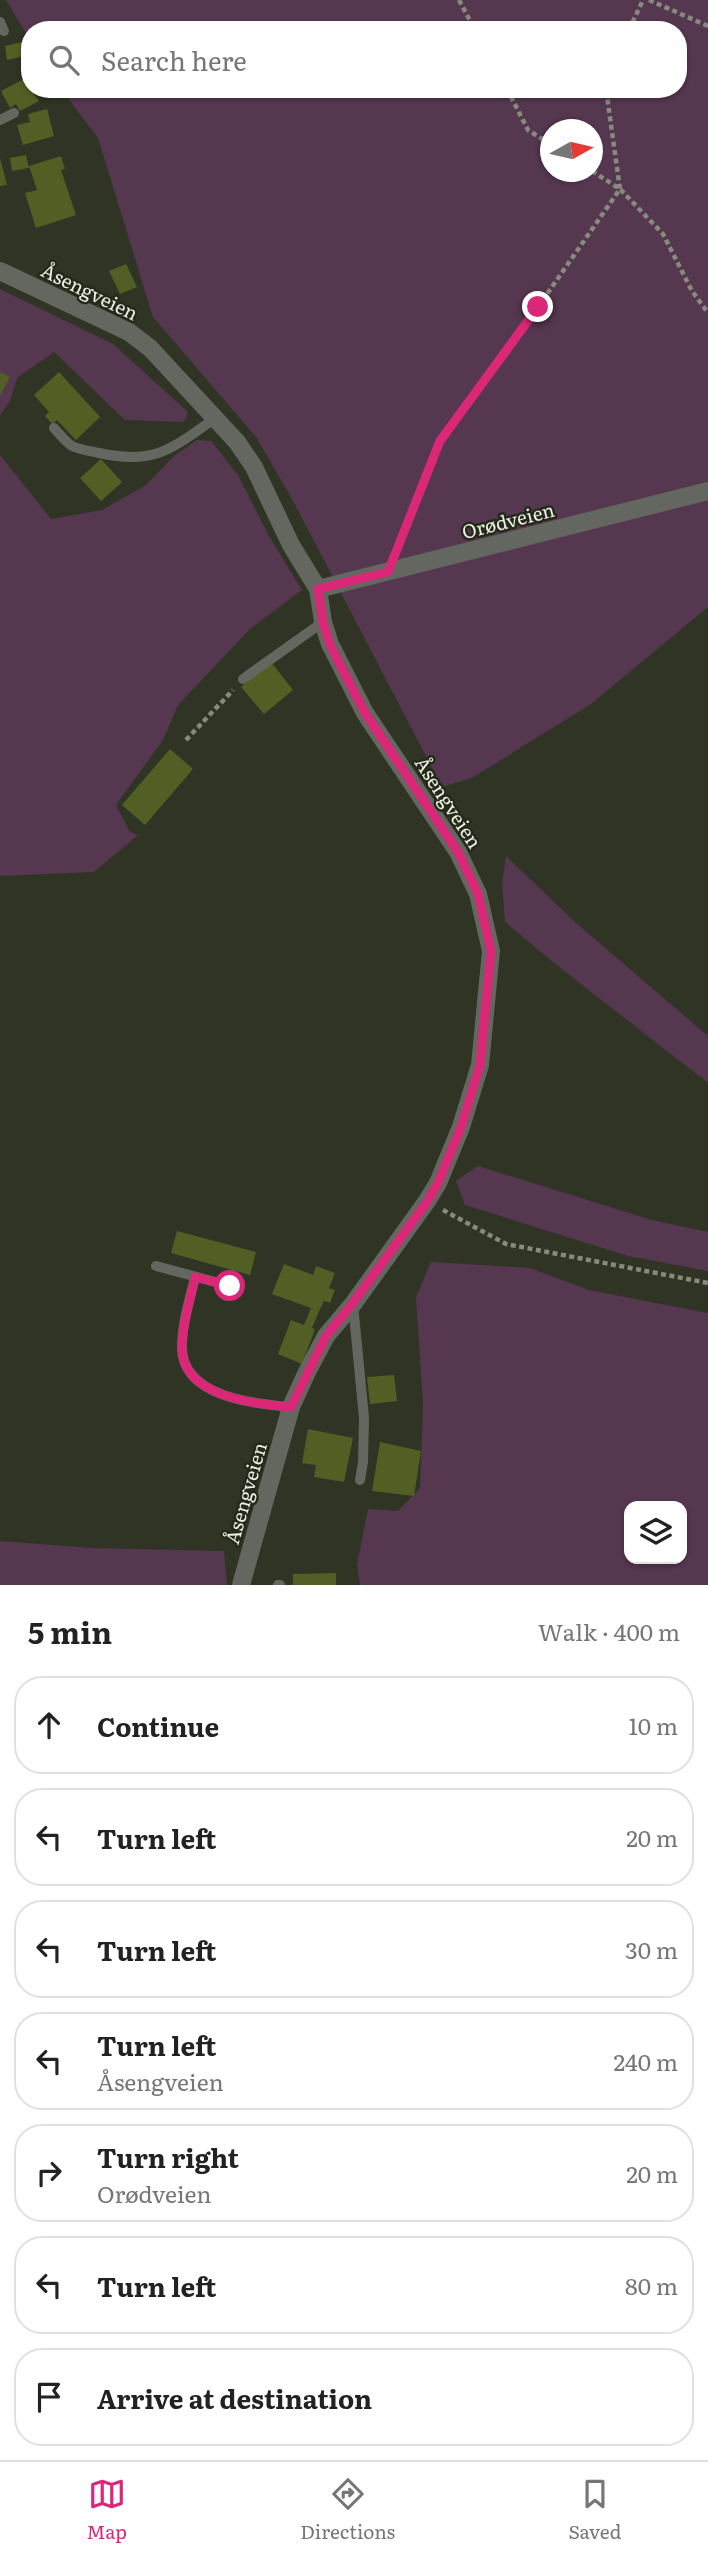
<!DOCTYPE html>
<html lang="en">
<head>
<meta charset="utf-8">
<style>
	body { margin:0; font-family:Literata,serif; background:#f2f2f2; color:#222 }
	.controls { position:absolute; right:21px; bottom:21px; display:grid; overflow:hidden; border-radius:14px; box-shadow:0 2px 5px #0004 }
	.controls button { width:63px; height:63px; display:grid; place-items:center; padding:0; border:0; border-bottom:2px solid #e0e0e0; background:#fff; color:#222; font:35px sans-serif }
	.compass { position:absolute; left:540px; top:119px; width:63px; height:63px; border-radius:50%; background:#fff; box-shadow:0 2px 5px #0004; rotate:82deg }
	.stop { position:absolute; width:21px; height:21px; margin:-16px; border:5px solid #db2777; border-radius:50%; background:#fff }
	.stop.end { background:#db2777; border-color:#fff; box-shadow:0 2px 7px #0008 }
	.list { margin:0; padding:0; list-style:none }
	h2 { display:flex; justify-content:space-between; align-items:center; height:91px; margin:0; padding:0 28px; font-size:30px }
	h2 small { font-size:23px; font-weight:400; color:#767676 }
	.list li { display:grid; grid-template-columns:46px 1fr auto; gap:21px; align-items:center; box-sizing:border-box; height:98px; margin:0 14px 14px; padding:0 14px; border:2px solid #e0e0e0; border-radius:28px }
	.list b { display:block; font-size:26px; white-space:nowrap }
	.list p { margin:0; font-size:23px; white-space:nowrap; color:#767676 }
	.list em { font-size:23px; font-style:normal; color:#767676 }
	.icon { flex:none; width:38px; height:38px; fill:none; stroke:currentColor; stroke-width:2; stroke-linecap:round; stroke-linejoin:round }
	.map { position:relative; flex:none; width:708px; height:1585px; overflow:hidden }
	.search { position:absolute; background:#fff; box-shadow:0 2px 5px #0004; left:21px; right:21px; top:21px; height:77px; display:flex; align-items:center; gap:18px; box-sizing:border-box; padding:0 24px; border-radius:28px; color:#767676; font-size:26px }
	.sheet { height:875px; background:#fff }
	nav { display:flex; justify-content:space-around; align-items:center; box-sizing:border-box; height:98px; border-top:2px solid #e0e0e0; background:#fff; font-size:19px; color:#767676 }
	nav a { display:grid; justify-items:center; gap:4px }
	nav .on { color:#db2777 }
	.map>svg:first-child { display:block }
	.green { fill:#55374f; fill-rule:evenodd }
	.building { fill:#515f24 }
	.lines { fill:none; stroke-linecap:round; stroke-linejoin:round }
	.path { stroke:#878b7e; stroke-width:4.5; stroke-dasharray:5 3.5; stroke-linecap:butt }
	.service { stroke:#64675f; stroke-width:10 }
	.minor { stroke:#64675f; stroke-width:18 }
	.route { stroke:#db2777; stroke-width:9 }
	.labels { text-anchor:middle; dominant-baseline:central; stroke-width:5; stroke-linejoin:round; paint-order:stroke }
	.street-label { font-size:19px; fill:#edf0e6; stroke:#252a1b }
</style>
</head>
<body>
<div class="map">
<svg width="708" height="1585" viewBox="0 0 708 1585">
	<rect width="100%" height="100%" fill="#2f3424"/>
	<path class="green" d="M6,0H708V607L591,704L472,778L442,787L292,499L256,437L153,317L98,138L61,89H678V30H30V40ZM550,130H592V172H550Z
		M0,289L113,344L188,412L184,422L125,420L54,352L17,378L10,401L0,416Z
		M197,440L211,441L238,475L269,536L302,590L251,628L178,705L163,740L116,805L130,832L138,835L94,872L0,876V455L51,519L102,510L146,485L174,456Z
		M506,856L576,923L708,1036V1083L554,963L505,922L502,883Z
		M478,1166L652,1220L708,1232V1271L628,1256L465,1205L456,1181Z
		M431,1262L530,1268L589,1290L708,1313V1585H360L357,1565L368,1509L398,1511L420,1488L423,1405L416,1297ZM629,1506H682V1559H629Z
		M0,1541L93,1548L224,1551L227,1585H0Z"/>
	<path class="building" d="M22,42L25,56L7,60L5,46Z
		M26,78L30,89L39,101L20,111L16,104L10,108L1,91Z
		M47,109L54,136L23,145L17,125L30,122L28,114Z
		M26,155L29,168L12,171L10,158Z
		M61,156L65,169L61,170L76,215L36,228L25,193L37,190L29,166Z
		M0,158L7,185L0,186Z
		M126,264L137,287L120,294L109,271Z
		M0,372L10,377L0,396Z
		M59,372L100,417L76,440L57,420L52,424L45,416L49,412L34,395Z
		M101,459L122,482L101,501L80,478Z
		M271,662L293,690L264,714L241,687Z
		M170,749L193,769L145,825L122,805Z
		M177,1231L256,1252L250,1275L171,1253Z
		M284,1264L313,1275L316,1266L335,1273L329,1288L335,1290L330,1303L324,1301L319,1311L312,1328L315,1329L302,1364L278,1354L291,1320L304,1325L311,1308L272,1294Z
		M394,1375L397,1401L370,1404L367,1377Z
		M308,1429L353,1438L344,1482L314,1477L316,1465L302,1463Z
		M380,1442L421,1451L414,1496L372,1491Z
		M336,1573V1585H293V1574Z"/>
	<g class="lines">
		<path class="path" d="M459,0L475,30
			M649,0L708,26
			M629,30L643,0
			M507,89L528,130L550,144
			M592,171L620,189L663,234L692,291L708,313
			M398,548L440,441L538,307L620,189L606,89
			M186,740L233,690
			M443,1210L506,1244L708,1283"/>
		<path class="service" d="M0,22L4,31
			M0,120L14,113
			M54,428C73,450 71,447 99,453C154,465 170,450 214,419
			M243,679L323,622
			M156,1266L230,1286
			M195,1277C190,1299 182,1323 182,1347C182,1397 254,1404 291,1407
			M353,1304L364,1418L363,1462L360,1480
			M278,1585H280"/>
		<path class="minor" d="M0,271L129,332L150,348L237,442L254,467L291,545L318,589L323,622L330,644L365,713L458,852L478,894L491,951L480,1065L461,1127L438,1183L427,1201L353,1304L326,1336L307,1372L291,1407L241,1585
			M318,589L708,491"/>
	</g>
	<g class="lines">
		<path class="route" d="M230,1286L195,1277C191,1299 182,1323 182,1347C182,1397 254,1404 291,1407L326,1336L352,1304L427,1202L438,1183L461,1127L480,1065L491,951L478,894L458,852L365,713L330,645L323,622L318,589L388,572L440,441L538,307"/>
	</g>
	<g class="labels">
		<g class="street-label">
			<text transform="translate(90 291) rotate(26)">Åsengveien</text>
			<text transform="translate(508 520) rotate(-14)">Orødveien</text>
			<text transform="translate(449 802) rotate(57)">Åsengveien</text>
			<text transform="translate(245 1493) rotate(-74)">Åsengveien</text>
		</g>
	</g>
</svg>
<div class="controls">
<button><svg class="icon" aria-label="layers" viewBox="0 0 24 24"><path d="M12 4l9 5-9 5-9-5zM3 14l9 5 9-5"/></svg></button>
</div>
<svg class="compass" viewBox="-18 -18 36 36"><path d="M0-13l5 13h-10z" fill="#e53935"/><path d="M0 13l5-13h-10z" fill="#767676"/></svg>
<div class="stop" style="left:230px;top:1286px"></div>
<div class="stop end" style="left:538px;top:307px"></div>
<div class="search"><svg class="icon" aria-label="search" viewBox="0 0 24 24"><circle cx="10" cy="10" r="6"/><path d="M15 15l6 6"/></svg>Search here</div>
</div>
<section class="sheet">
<h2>5 min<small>Walk · 400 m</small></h2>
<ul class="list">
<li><svg class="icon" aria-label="ahead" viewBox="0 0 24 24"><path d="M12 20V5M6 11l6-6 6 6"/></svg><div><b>Continue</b></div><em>10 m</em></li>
<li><svg class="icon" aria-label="left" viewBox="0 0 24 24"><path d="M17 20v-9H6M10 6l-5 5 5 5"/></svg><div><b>Turn left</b></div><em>20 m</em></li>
<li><svg class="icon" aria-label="left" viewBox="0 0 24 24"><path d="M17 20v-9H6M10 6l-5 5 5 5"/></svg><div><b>Turn left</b></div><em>30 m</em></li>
<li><svg class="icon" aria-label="left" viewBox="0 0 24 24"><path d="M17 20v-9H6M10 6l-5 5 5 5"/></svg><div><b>Turn left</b><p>Åsengveien</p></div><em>240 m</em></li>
<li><svg class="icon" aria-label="right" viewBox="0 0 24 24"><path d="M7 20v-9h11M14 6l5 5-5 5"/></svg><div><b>Turn right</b><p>Orødveien</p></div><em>20 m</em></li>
<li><svg class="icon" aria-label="left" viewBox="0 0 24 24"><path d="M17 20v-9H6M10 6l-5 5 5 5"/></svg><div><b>Turn left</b></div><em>80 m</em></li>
<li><svg class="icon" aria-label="arrive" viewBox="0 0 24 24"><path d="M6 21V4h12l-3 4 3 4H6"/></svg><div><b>Arrive at destination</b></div></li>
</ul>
</section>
<nav>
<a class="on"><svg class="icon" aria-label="map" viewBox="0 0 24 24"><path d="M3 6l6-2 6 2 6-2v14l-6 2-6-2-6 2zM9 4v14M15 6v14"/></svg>Map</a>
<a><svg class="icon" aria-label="directions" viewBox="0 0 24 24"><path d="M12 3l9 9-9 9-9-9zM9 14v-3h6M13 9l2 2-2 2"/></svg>Directions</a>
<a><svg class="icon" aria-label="saved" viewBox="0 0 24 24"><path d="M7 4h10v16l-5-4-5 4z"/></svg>Saved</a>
</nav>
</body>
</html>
